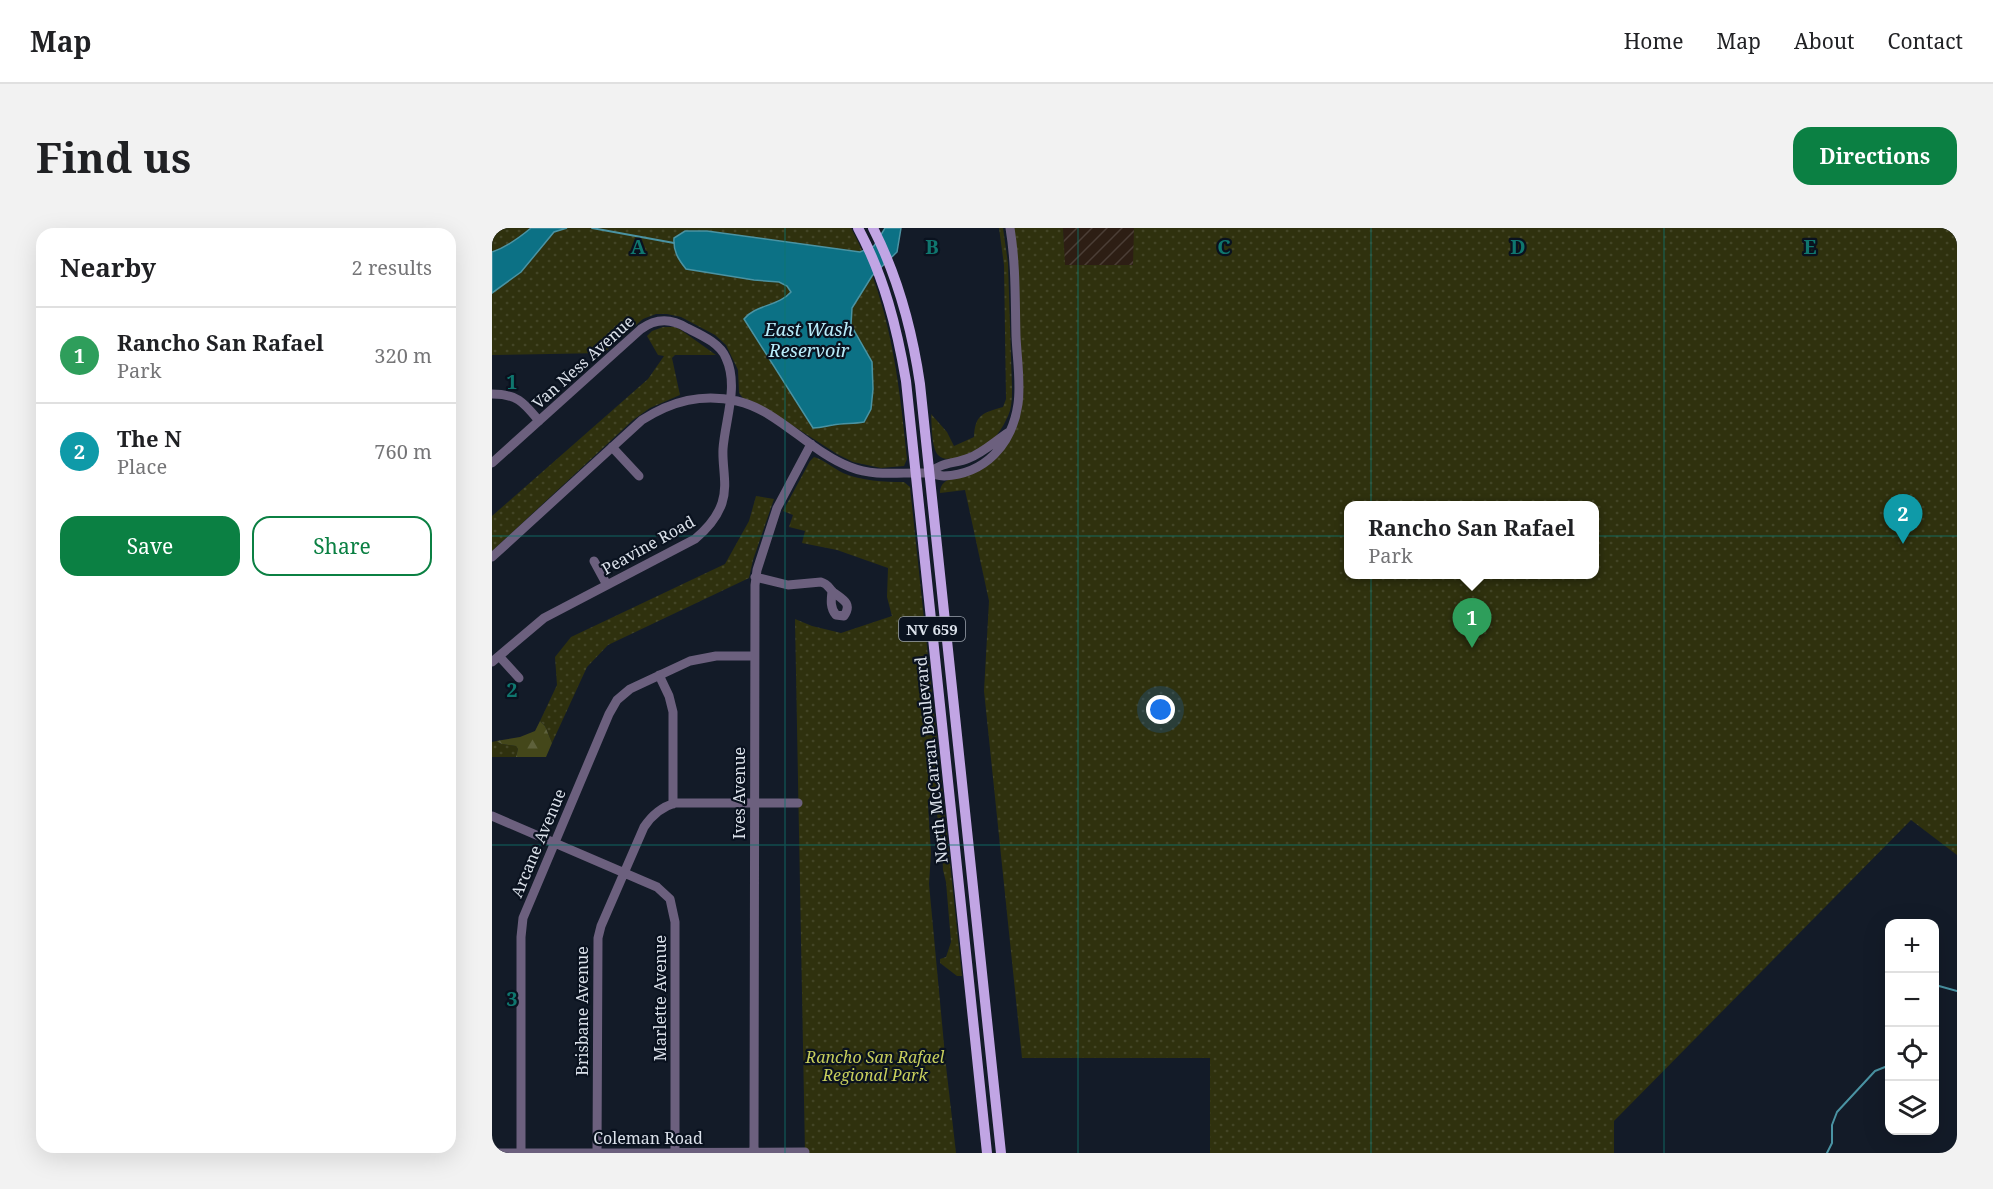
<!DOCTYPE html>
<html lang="en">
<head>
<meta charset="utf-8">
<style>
	body { margin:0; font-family:"Noto Serif",serif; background:#f2f2f2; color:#202124 }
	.controls { position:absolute; right:18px; bottom:18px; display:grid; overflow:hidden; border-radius:12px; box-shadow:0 6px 24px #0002 }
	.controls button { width:54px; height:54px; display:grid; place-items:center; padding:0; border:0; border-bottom:2px solid #e0e0e0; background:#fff; color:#202124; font:30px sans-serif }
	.you { position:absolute; left:669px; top:482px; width:21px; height:21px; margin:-15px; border:4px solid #fff; border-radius:50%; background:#1a73e8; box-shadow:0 0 0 9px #1a73e833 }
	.badge { display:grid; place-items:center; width:39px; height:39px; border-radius:50%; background:#0b8043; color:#fff; font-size:20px; font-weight:700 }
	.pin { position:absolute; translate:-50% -50px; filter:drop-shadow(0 2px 3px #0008) }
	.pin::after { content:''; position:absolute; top:32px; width:21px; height:18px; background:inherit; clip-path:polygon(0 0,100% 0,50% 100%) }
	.popup { position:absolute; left:852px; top:273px; width:255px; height:78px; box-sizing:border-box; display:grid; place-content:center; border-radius:12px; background:#fff; filter:drop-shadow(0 2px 4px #0005); font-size:20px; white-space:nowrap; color:#757577 }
	.popup b { font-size:22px; color:#202124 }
	.popup::after { content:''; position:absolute; left:50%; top:100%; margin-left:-12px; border:12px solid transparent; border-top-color:#fff }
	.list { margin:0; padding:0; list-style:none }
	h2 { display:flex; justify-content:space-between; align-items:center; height:78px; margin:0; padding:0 24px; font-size:26px }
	h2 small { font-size:20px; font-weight:400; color:#757577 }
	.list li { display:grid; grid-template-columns:39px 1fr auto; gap:18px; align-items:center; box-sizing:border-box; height:96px; padding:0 24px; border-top:2px solid #e0e0e0 }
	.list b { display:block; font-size:22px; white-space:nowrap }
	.list p { margin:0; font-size:20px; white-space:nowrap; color:#757577 }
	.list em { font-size:20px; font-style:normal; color:#757577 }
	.actions { display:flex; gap:12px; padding:18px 24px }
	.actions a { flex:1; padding:14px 0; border:2px solid #0b8043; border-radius:18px; text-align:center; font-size:21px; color:#0b8043 }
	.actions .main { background:#0b8043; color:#fff }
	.icon { flex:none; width:33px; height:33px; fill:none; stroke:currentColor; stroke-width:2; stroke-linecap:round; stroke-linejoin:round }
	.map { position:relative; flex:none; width:1465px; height:925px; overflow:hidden; border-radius:18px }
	header { display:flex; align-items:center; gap:36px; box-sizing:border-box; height:84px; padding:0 30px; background:#fff; border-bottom:2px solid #e0e0e0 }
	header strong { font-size:28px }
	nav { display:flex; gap:33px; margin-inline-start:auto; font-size:21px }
	.intro { display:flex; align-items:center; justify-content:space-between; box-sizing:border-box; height:144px; padding:0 36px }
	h1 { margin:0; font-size:42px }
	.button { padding:15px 27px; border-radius:18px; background:#0b8043; color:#fff; font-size:21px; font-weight:700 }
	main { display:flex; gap:36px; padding:0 36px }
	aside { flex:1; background:#fff; border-radius:18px; box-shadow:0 6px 24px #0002 }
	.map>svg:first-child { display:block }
	.industrial { fill:url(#industrial-furrows) }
	.green { fill:url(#green-dots); fill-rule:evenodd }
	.forest { fill:url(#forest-firs) }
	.water { fill:#0c7185; stroke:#4a93a3; stroke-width:1.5 }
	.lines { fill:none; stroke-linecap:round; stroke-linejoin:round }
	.stream { stroke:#4a93a3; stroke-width:2 }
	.minor { stroke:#6c607e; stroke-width:9 }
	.major { stroke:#c1a5e4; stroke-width:10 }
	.grid { fill:none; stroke:#0f766e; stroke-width:1.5; stroke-opacity:0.55 }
	.labels { text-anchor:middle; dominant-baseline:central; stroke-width:4.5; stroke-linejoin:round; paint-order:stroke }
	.shield { fill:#0a121f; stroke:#9ca3ad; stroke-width:1.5 }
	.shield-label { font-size:15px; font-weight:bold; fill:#dbe1ea }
	.street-label { font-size:16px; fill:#dbe1ea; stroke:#0a121f }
	.park-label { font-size:16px; font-style:italic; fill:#c8cf5c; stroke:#0a121f }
	.water-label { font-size:18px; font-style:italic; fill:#baedfb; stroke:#0a121f }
	.grid-label { font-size:20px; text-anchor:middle; font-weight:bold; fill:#0f766e; stroke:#0a121f; stroke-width:4.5; stroke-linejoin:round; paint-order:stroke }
</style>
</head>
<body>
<header>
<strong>Map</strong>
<nav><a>Home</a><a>Map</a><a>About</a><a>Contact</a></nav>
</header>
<div class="intro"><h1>Find us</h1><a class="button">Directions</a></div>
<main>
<aside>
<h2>Nearby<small>2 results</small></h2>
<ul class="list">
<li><span class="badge" style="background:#2e9e5b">1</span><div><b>Rancho San Rafael</b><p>Park</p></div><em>320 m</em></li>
<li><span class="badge" style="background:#0f9aa8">2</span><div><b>The N</b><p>Place</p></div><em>760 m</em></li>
</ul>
<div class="actions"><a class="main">Save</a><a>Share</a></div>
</aside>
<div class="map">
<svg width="1465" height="925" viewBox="0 0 1465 925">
	<defs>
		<pattern id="industrial-furrows" width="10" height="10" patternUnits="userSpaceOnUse" patternTransform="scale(1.5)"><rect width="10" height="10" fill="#2d1e14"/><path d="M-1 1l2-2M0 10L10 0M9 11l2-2" fill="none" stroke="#4b3e36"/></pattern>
		<pattern id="green-dots" width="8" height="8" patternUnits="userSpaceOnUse" patternTransform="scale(1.5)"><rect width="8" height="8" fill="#2f310e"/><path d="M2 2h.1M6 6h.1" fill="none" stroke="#434526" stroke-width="1.8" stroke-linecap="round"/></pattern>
		<pattern id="forest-firs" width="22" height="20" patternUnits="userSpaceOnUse" patternTransform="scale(1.5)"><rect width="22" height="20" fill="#44471a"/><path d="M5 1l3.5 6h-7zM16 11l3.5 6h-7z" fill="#5e613b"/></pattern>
	</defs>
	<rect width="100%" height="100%" fill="#131b28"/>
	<path class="industrial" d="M571,0H642V37H572Z"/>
	<path class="green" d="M0,0H38L15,20L0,30Z
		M54,0H359C398,72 407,151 415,231L412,238L389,240L361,234L345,226L278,183L251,170L247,165L246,142L234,117L223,107L189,89L175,86H164L151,91L112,125L0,127V43Z
		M507,0H511L516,35L520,160C520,171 520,182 514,192C511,199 506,206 501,211C490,220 457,239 446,227C439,218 440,198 439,186L455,204L462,218L482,209C483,186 491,185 511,179L514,171L512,37Z
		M522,0H571L573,37H641L642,0H1465V627L1419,592L1122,893V925H718V830H530L492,463L497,373L473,262L448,265C448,246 473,251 485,242C497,232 514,208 525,195ZM857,278H1103V346H857Z
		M171,99H183L189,102L224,127H183L180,130L188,167L158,180L141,192L0,323V288L156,151L172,128L166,127L155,108L160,103Z
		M322,229C332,232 341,240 351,245C370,253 391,254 412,254L418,259L470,748H465L448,735V731L454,729L459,714L454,654L451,642L450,619L442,567L440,566L437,570L436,576L439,625L437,656L454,838L464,925H313L303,391L320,398L349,405L400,388L395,369L396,340L345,322L310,315L313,303L297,299L301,287L291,283L318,233Z
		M264,268L282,271L261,332L257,350L116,417L95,439L60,515L53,498L48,493L65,457L63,429L79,409L233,336L257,293Z
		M4,513L10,516L24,518L26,521L24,529H0V514Z"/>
	<path class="forest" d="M48,493L53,498L60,515L54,529H24L26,521L24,518L10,516L4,513L28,509L43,503Z"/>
	<path class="water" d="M39,0H75L62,4L29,44L0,65V24C15,19 27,10 39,0Z
		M393,0H409L405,24L380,48L360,80L359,97L380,134L381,161L379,181L372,194C361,196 352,195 341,197C334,198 330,200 321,200L252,91C263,77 287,78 299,64L295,58L287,54L262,52L194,41C186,31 181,23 182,10L193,3H215L368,24L382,18Z"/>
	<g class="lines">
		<path class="stream" d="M100,0L182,15
			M1442,759L1447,758L1465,763
			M1335,925L1340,915V897L1345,884L1383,843L1398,837"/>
		<path class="minor" d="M0,166C26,166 32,175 47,193
			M120,219L147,248
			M0,235L149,101C164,90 179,90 195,100C209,107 228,115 234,130C247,158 233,192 231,221C230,239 236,257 230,275C225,290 215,301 203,311L52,390L0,434
			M437,245C449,234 463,236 477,230C492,224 503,213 517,204
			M0,329L150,192C180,173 210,165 245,173C286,182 318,224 358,239C383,249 408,244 434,245C440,245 445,248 452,248C493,246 520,217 526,176C529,155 525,131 524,108C523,72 524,36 518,0
			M102,333L115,357
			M263,349L296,357L329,354C336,356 336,359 341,364C350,371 361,375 352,388L344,387C338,380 339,372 340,363
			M7,428L27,450
			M167,447L177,468L181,484V576
			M0,588L165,659L178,671L183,694V925
			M0,925L313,924
			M29,925V709L31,690L117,486L125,472L138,461L198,433L224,428H262
			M105,925L106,710L109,698L152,599C160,587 169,579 183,575H306
			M262,925L263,357L265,342L285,280L319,216"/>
		<path class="major" d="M366,0C392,48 405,100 414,153L495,925
			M381,0C406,49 420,101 428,156L509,925"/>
	</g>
	<path class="grid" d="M293,0V925M586,0V925M879,0V925M1172,0V925M0,308H1465M0,617H1465"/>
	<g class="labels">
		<rect class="shield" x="407" y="389" width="66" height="24" rx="4.5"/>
		<g class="shield-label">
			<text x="440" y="401">NV 659</text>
		</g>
		<g class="street-label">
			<text transform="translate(91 134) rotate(-42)">Van Ness Avenue</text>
			<text transform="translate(156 317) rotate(-29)">Peavine Road</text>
			<text transform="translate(439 532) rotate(-96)">North McCarran Boulevard</text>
			<text transform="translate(247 565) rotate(-90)">Ives Avenue</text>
			<text transform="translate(46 615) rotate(-67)">Arcane Avenue</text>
			<text transform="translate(168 770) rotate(-90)">Marlette Avenue</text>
			<text transform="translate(90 783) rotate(-90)">Brisbane Avenue</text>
			<text x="156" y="910">Coleman Road</text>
		</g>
		<g class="park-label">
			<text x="383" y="829">Rancho San Rafael<tspan x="383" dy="18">Regional Park</tspan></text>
		</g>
		<g class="water-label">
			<text x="317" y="101">East Wash<tspan x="317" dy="21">Reservoir</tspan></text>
		</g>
	</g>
	<g class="grid-label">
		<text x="146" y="26">A</text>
		<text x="440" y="26">B</text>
		<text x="732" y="26">C</text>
		<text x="1026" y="26">D</text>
		<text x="1318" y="26">E</text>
		<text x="20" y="161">1</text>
		<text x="20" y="469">2</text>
		<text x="20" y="778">3</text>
	</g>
</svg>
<div class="controls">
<button>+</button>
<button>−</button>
<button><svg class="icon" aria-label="locate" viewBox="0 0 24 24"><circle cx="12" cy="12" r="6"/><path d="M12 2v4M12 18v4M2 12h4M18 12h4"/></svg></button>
<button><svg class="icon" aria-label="layers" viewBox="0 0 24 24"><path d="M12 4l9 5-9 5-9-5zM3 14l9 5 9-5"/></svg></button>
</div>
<div class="you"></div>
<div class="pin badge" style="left:980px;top:420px;background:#2e9e5b">1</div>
<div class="popup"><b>Rancho San Rafael</b>Park</div>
<div class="pin badge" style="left:1411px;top:316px;background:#0f9aa8">2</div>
</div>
</main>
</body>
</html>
